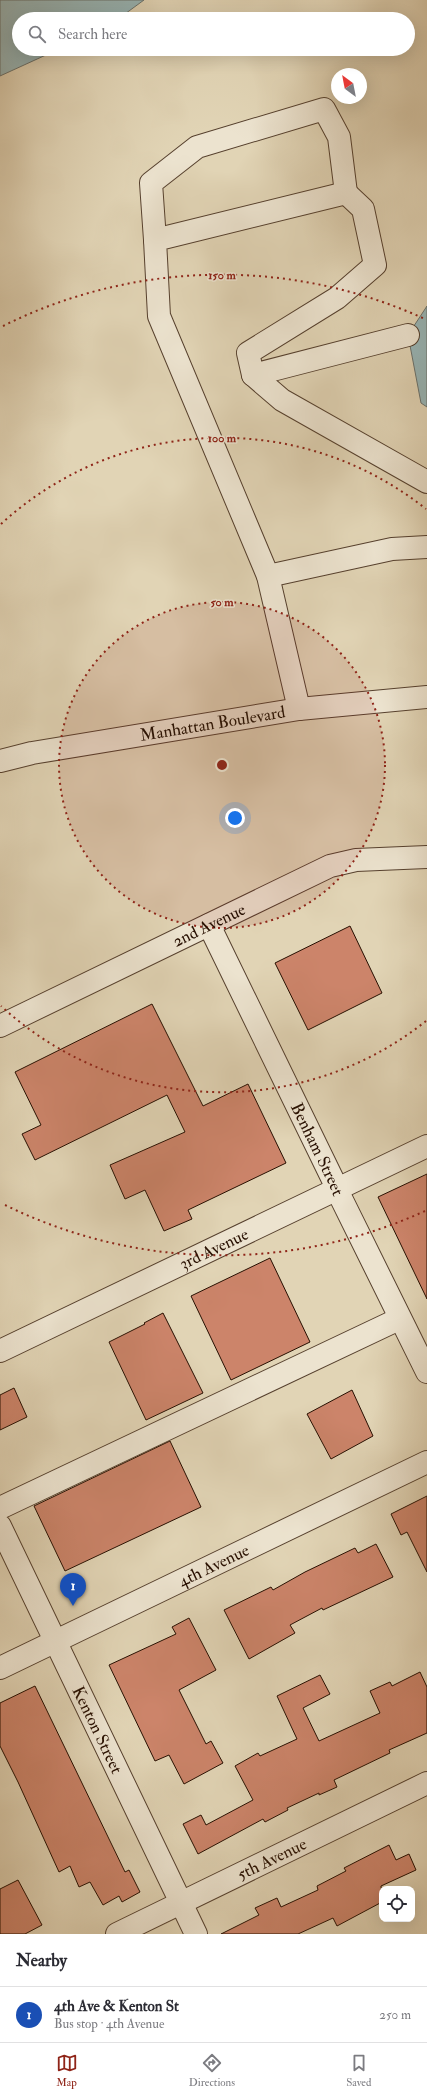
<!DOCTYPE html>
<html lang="en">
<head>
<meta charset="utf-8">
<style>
	body { margin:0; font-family:"IM FELL Double Pica",serif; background:#f7f7f7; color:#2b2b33 }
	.controls { position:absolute; right:12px; bottom:12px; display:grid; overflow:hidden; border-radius:8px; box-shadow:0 4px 16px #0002 }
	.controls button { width:36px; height:36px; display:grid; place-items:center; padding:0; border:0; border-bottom:1px solid #e1e1e2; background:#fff; color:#2b2b33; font:20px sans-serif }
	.compass { position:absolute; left:331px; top:68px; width:36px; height:36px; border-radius:50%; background:#fff; box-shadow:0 4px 16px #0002; rotate:328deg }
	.you { position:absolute; left:235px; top:818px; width:14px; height:14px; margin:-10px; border:3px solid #fff; border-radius:50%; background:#1a73e8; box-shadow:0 0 0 6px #1a73e833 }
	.badge { display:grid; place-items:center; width:26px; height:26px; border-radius:50%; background:#8f2418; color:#fff; font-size:13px; font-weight:700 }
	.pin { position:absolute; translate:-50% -33px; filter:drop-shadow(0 1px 2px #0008) }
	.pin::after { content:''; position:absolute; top:21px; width:14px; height:12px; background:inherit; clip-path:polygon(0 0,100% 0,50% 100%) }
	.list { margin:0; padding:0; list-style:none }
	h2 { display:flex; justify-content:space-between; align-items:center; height:52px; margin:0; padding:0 16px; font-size:17px }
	h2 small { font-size:13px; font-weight:400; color:#7c7c81 }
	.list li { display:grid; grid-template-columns:26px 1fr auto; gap:12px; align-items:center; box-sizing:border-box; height:56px; padding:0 16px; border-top:1px solid #e1e1e2 }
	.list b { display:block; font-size:15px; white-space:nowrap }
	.list p { margin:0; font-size:13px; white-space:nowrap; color:#7c7c81 }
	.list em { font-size:13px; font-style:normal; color:#7c7c81 }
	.icon { flex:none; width:22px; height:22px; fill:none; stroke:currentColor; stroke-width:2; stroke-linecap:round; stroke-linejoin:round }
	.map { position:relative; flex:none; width:427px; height:1934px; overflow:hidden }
	.search { position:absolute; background:#fff; box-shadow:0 4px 16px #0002; left:12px; right:12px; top:12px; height:44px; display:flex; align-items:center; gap:10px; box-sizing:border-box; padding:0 14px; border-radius:22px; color:#7c7c81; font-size:15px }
	.sheet { height:108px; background:#fff }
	nav { display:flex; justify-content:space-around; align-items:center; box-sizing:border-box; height:56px; border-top:1px solid #e1e1e2; background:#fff; font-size:11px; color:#7c7c81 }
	nav a { display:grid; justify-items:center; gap:2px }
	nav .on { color:#8f2418 }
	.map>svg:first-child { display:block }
	.water { fill:#98b6b7; stroke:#6b736e }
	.building { fill:#cc846a; stroke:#270f01 }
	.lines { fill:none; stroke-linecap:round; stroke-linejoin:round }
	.minor-casing { stroke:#56402e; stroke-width:24 }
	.minor { stroke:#ece3cf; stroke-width:22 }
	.ring { fill:none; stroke:#8f2418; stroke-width:2; stroke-dasharray:2 4 }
	.labels { text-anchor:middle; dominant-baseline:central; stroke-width:3; stroke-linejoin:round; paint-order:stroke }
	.street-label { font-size:17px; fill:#270f01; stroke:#ece3cf }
	.centre { fill:#8f2418; stroke:#ece3cf; stroke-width:2 }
	.ring-label { font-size:12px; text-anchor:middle; font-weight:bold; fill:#8f2418; stroke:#ece3cf; stroke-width:3; stroke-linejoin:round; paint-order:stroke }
</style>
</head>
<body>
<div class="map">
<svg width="427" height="1934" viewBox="0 0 427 1934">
	<rect width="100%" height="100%" fill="#e1d4b5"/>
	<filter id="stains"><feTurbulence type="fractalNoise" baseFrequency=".005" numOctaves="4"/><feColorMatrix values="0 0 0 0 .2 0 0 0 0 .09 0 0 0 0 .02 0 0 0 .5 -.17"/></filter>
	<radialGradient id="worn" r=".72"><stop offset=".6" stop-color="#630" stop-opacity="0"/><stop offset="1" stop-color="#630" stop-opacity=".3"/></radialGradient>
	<path class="water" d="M0,0H144L118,19H19V49H59L0,76Z
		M427,306V407L421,403L408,335Z"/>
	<path class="building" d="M350,926L382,993L308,1030L275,963Z
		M152,1004L203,1106L248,1084L286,1163L188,1210L192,1219L164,1231L145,1190L125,1199L110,1165L185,1132L167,1095L35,1160L22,1134L41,1125L15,1072Z
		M427,1174V1299L378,1197Z
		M270,1258L310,1342L231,1380L191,1296Z
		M163,1313L203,1393L146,1420L109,1342L145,1324L144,1323Z
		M14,1388L27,1417L0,1430V1395Z
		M352,1390L373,1436L331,1459L307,1414Z
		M170,1441L201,1507L65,1571L34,1506Z
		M427,1496V1572L407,1532L401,1535L391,1514Z
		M376,1544L393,1577L323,1610L322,1608L290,1625L295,1633L249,1659L224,1610L271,1587L273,1590L305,1572L355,1548L358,1553Z
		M189,1618L216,1670L179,1690L206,1744L211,1741L223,1763L184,1784L169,1755L155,1761L109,1665L176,1634L172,1627Z
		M420,1672L427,1687V1733L389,1750L390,1753L334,1780L337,1787L319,1795V1793L287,1808L288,1810L265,1822L263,1819L198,1854L183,1824L201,1815L206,1825L253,1800L235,1766L258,1753L260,1756L297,1739L277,1696L320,1675L330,1694L303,1708L319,1741L380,1713L370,1691L390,1682L392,1686Z
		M35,1686L125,1872L129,1870L140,1892L122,1902L119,1896L103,1905L90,1882L79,1887L70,1866L59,1872L18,1782L0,1746V1703Z
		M389,1845L396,1860L409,1854L416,1870L381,1886L382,1902L337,1926L333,1918L298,1934H221L259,1915L255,1908L277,1898L281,1907L318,1890L317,1886L346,1871L344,1868Z
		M18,1880L42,1925L25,1934H0V1889Z"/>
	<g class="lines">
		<defs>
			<g id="minor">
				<path d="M155,240L151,183L197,147L324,109L339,137L346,193"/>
				<path d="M253,375L408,335"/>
				<path d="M268,576L392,549L427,547"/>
				<path d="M299,709L268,576L159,316L155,240L346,193L363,209L375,265L337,298L248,353L253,375L282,400L427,482"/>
				<path id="s1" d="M0,761L32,753L299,709L427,697"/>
				<path id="s2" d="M209,925L335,1184L337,1190L427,1372"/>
				<path id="s3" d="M0,1026L330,866L356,860L427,857"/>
				<path id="s4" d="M0,1351L427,1146"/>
				<path d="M0,1508L399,1319"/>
				<path id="s5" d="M0,1526L196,1934"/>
				<path id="s6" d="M0,1668L427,1462"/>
				<path id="s7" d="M117,1934L427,1783"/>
			</g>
		</defs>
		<use href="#minor" class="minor-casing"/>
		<use href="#minor" class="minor"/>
	</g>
	<circle cx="222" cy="765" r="163" fill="#8f2418" fill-opacity=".12"/>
	<g class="ring">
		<circle cx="222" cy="765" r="163"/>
		<path d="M426 1021A327 327 0 0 1 1 1006M1 524A327 327 0 0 1 426 509"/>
		<path d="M425 1211A490 490 0 0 1 3 1204M3 326A490 490 0 0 1 425 319"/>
	</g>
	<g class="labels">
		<g class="street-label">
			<text stroke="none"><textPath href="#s1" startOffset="216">Manhattan Boulevard</textPath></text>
			<text stroke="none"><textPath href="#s3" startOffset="232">2nd Avenue</textPath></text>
			<text stroke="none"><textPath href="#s2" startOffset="249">Benham Street</textPath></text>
			<text stroke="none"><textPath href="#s4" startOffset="237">3rd Avenue</textPath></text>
			<text stroke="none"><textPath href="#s6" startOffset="237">4th Avenue</textPath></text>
			<text stroke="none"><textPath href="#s5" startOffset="226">Kenton Street</textPath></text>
			<text stroke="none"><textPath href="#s7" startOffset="172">5th Avenue</textPath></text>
		</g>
	</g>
	<circle cx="222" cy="765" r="6" class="centre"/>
	<g class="ring-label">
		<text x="222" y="279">150 m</text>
		<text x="222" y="442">100 m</text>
		<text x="222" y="606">50 m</text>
	</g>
	<rect width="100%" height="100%" filter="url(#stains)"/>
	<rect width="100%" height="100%" fill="url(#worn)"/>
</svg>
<div class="controls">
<button><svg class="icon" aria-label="locate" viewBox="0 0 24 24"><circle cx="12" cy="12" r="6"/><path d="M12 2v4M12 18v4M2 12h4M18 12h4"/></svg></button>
</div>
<svg class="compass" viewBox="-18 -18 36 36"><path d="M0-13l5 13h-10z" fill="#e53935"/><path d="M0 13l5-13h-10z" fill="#7c7c81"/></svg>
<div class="you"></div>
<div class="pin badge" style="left:73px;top:1606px;background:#1a4fb4">1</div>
<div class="search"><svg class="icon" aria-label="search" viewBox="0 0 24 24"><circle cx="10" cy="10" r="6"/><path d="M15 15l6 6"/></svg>Search here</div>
</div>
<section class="sheet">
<h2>Nearby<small></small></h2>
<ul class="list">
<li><span class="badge" style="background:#1a4fb4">1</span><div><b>4th Ave &amp; Kenton St</b><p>Bus stop · 4th Avenue</p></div><em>250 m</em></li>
</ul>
</section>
<nav>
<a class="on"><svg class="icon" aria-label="map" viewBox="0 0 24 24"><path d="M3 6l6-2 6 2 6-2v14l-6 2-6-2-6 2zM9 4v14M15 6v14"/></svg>Map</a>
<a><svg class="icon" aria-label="directions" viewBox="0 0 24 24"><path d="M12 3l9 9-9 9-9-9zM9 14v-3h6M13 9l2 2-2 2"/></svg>Directions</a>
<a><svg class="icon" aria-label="saved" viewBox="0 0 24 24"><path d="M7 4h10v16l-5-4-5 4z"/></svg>Saved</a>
</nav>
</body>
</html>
